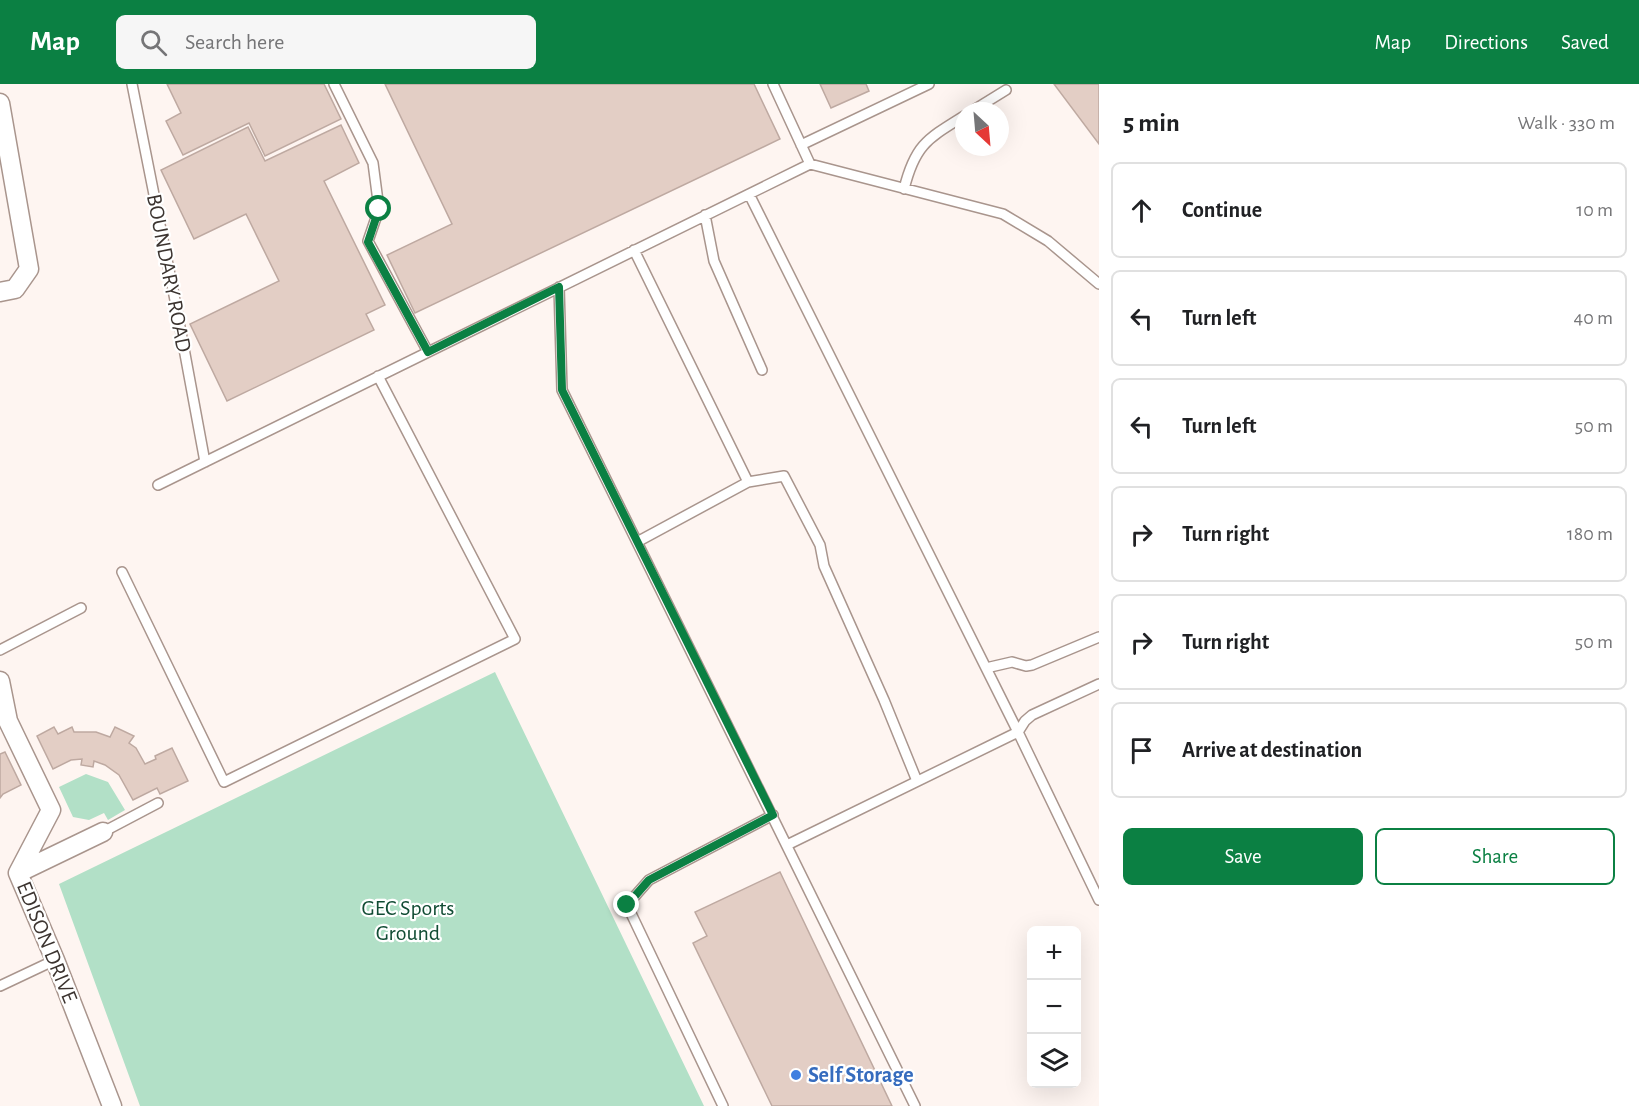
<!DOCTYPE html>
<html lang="en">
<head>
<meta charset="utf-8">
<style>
	body { margin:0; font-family:"Alegreya Sans",sans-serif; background:#f6f6f6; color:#202124 }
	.controls { position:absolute; right:18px; bottom:18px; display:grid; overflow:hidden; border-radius:9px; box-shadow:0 6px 24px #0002 }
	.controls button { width:54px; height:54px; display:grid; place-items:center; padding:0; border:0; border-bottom:2px solid #e0e0e0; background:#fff; color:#202124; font:30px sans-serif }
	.compass { position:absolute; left:955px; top:18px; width:54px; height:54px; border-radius:50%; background:#fff; box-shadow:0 6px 24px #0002; rotate:154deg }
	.stop { position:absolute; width:18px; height:18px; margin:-14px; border:4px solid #0b8043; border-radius:50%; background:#fff }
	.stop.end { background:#0b8043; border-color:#fff; box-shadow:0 2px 6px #0008 }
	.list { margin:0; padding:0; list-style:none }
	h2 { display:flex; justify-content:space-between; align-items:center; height:78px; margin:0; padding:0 24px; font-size:26px }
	h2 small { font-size:20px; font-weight:400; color:#757577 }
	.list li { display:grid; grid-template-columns:39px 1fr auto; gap:18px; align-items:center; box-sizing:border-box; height:96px; margin:0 12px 12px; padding:0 12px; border:2px solid #e0e0e0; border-radius:9px }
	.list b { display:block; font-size:22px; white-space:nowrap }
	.list em { font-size:20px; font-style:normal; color:#757577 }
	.actions { display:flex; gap:12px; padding:18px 24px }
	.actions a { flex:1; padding:14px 0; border:2px solid #0b8043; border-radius:9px; text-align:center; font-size:21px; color:#0b8043 }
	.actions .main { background:#0b8043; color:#fff }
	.icon { flex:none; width:33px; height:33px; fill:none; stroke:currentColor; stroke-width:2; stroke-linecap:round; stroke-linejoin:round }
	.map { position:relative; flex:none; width:1099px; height:1022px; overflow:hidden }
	header { display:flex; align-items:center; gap:36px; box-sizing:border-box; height:84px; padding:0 30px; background:#0b8043; color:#fff }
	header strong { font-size:28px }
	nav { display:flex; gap:33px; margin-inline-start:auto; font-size:21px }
	.search { width:420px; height:54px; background:#f6f6f6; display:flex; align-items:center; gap:15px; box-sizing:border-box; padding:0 21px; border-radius:9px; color:#757577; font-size:22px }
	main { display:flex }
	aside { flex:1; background:#fff }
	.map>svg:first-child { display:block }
	.green { fill:#b2e0c7 }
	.building { fill:#e3cec5; stroke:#bea9a1; stroke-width:1.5 }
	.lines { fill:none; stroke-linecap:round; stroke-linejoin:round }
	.lane-casing { stroke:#a9958d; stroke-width:12 }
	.street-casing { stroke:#a9958d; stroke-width:21 }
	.lane { stroke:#fff; stroke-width:9 }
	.street { stroke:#fff; stroke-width:18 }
	.route { stroke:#0b8043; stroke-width:8 }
	.shop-dot { fill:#3f7fe0; stroke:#fff; stroke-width:2 }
	.labels { text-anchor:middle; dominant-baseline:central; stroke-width:4.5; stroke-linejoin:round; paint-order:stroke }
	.street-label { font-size:22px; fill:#3c3430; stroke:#fff }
	.park-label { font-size:22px; fill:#114c34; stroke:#fff }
	.shop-label { font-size:22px; font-weight:bold; fill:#366cbe; stroke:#fff; text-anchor:start }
</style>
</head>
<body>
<header>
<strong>Map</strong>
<div class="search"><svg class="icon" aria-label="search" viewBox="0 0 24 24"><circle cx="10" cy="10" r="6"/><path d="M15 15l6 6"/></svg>Search here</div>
<nav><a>Map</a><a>Directions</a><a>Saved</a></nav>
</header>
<main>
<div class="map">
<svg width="1099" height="1022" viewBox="0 0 1099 1022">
	<rect width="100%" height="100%" fill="#fef5f1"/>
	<path class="green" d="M495,588L704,1022H140L59,800Z
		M86,690L108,698L125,726L108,736L104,729L89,736L73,733L59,703Z"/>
	<path class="building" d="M167,0H324L341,35L265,72L249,39L183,71L166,37L181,29Z
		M385,0H754L780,55L415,229L387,171L452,140Z
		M820,0H866L869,7L831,24Z
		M1054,0H1099V60Z
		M341,41L359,79L324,97L385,221L366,230L374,246L227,317L190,240L279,197L246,130L194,155L161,86L248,43L265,77Z
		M54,643L58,650L72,643L74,648H96L110,653L115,643L134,652L129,659L136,664L145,680L156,675L155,672L172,664L188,697L160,710L157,704L133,716L119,691L105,681L94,677L93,683L81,681L82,675L71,676L53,685L37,652Z
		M5,668L21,701L3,710L0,714V670Z
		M780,788L892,1022H772L693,859L707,852L695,828Z"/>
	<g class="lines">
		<defs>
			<path id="lane" d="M132,0L175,216L205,378
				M334,0L373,79L379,125L368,157L428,268
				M773,0L810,80
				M972,27L1006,6
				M801,61L929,0
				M904,105C915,61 927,55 964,32
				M749,110L1018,648L787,761
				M705,131L714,177L762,286
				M634,166L748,398L784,392L820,461L824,482L884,616L917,697
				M559,203L562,306L915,1022
				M158,401L810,80L1003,130L1048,157L1099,200
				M637,458L748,398
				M122,488L224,698L515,555L378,292
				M0,566L81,524
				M986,584L1012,578L1026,582L1032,581L1099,553
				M1099,600L1032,631L1025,637L1018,648L1099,816
				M103,748L158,719
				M0,902L55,876
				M723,1022L627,821L649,796L773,731"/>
			<path id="street" d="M0,19L29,185L15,205L0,208
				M0,597L8,637L51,726L18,789L55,876L112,1022
				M18,789L103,748"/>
		</defs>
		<use href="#lane" class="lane-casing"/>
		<use href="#street" class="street-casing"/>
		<use href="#lane" class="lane"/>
		<use href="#street" class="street"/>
	</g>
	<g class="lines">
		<path class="route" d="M379,125L368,158L428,268L559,203L562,306L773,731L649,796L627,821"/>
	</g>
	<circle class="shop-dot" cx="796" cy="991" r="6"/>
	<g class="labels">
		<g class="street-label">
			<text transform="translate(169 189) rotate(79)">BOUNDARY ROAD</text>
			<text transform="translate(47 858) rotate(68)">EDISON DRIVE</text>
		</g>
		<g class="park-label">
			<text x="408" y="824">GEC Sports<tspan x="408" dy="25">Ground</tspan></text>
		</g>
		<g class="shop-label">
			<text x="808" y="991">Self Storage</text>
		</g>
	</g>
</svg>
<div class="controls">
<button>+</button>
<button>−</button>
<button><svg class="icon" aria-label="layers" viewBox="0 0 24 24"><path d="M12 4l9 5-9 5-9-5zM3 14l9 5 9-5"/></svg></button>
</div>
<svg class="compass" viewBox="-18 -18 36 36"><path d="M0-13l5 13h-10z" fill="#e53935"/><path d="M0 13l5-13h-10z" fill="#757577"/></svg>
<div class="stop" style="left:379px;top:125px"></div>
<div class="stop end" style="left:627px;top:821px"></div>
</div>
<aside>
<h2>5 min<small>Walk · 330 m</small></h2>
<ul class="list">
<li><svg class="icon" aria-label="ahead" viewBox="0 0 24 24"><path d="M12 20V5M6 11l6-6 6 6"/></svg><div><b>Continue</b></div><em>10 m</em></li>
<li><svg class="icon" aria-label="left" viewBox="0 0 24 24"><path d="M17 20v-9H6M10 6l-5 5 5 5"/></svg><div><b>Turn left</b></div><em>40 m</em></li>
<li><svg class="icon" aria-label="left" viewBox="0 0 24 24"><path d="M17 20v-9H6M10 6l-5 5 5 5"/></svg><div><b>Turn left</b></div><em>50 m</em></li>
<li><svg class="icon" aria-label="right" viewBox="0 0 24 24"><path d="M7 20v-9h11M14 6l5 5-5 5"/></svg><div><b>Turn right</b></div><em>180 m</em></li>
<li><svg class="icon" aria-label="right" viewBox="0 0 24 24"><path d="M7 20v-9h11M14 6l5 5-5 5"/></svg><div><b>Turn right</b></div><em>50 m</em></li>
<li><svg class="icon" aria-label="arrive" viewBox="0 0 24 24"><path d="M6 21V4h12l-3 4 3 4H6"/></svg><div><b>Arrive at destination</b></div></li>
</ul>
<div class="actions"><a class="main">Save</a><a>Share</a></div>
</aside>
</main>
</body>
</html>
